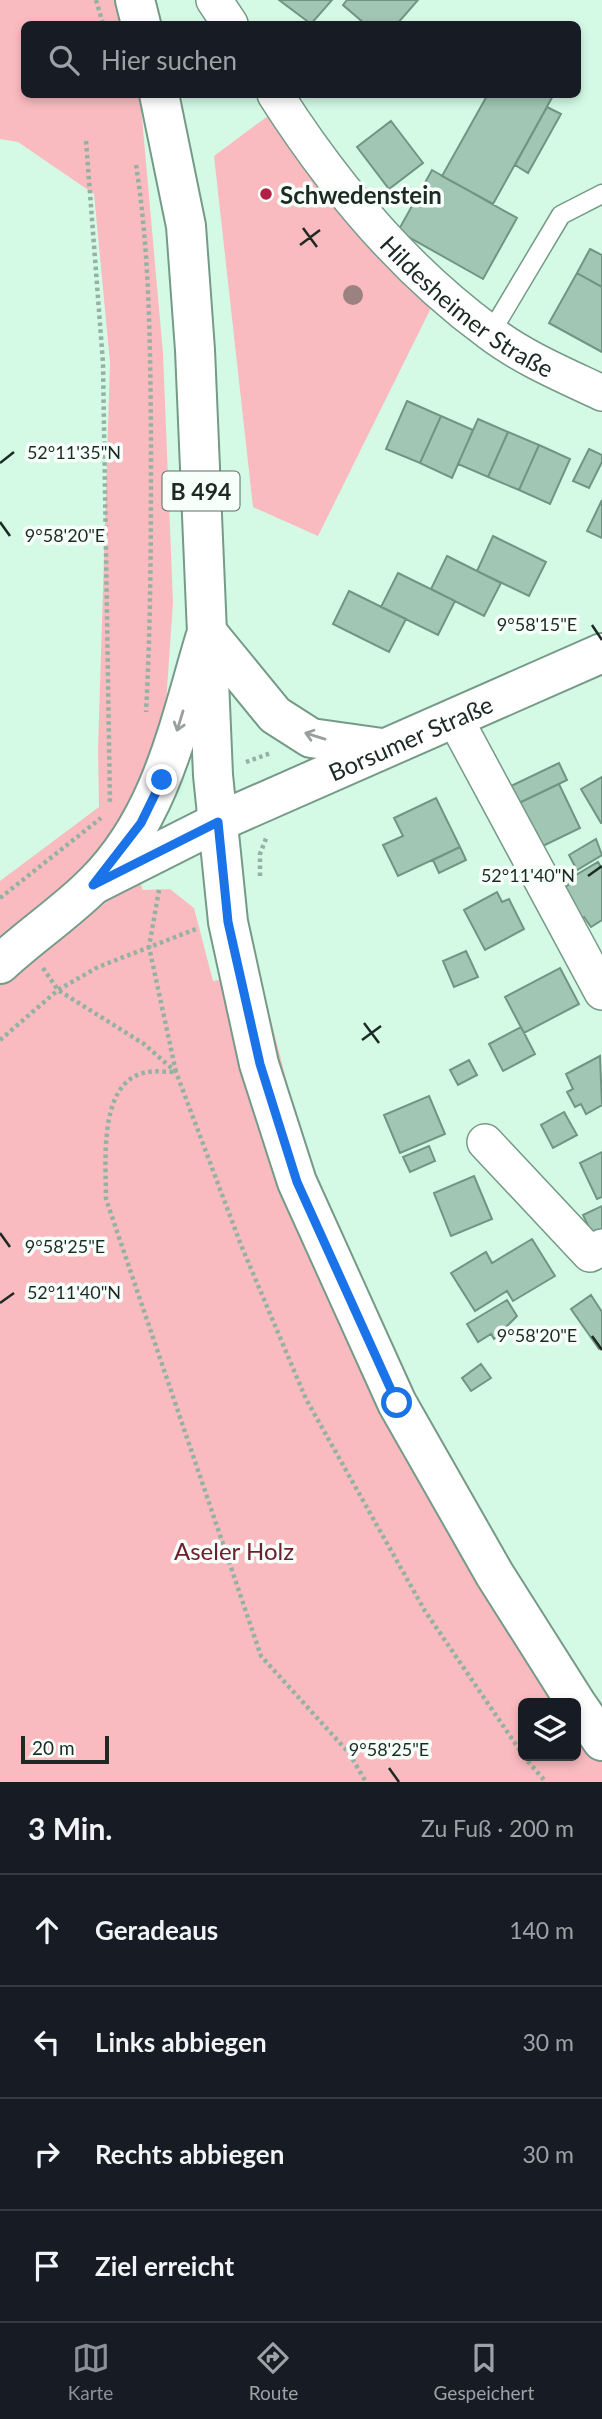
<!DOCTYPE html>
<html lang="de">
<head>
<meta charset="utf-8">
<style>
	body { margin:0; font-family:Lato,sans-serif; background:#242831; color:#f1f3f6 }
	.controls { position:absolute; right:21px; bottom:21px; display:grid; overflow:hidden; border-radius:10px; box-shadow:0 4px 10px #0003 }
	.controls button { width:63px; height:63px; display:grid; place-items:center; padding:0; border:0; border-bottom:2px solid #363941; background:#171b24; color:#f1f3f6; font:35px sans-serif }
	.scale { position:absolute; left:21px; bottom:18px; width:88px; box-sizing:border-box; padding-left:7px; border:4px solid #1c2a23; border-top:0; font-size:19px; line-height:24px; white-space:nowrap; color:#1c2a23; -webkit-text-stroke:5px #f7fffb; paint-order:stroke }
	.stop { position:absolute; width:21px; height:21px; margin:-16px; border:5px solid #1a73e8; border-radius:50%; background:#fff }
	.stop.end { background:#1a73e8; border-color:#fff; box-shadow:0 2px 7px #0008 }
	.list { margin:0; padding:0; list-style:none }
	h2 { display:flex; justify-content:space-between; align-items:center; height:91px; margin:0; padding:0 28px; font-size:30px }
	h2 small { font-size:23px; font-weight:400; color:#9ea1a6 }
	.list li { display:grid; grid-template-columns:46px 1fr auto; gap:21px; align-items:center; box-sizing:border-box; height:112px; padding:0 28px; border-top:2px solid #363941 }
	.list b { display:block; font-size:26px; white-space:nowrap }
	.list em { font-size:23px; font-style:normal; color:#9ea1a6 }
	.icon { flex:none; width:38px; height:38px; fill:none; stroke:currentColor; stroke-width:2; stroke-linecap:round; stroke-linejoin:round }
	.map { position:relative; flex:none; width:602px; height:1782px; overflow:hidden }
	.search { position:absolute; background:#171b24; box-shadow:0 4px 10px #0003; left:21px; right:21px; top:21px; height:77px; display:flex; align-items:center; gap:18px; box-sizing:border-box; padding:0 24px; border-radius:10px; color:#9ea1a6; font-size:26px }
	.sheet { height:539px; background:#171b24 }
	nav { display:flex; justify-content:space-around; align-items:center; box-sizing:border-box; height:98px; border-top:2px solid #363941; background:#171b24; font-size:19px; color:#9ea1a6 }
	nav a { display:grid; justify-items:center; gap:4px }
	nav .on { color:#8c9099 }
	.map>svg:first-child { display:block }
	.green { fill:#fabbc0; fill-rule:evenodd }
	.building { fill:#a1c6b3; stroke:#719583; stroke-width:2 }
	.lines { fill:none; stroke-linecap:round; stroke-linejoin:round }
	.lane-casing { stroke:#769a88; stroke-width:21 }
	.street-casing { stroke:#769a88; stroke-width:38 }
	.secondary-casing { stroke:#769a88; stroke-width:42 }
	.primary-casing { stroke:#769a88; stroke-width:42 }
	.path { stroke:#94b2a2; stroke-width:4.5; stroke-dasharray:3.5 3.5; stroke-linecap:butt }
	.lane { stroke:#fff; stroke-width:18 }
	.street { stroke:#fff; stroke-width:35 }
	.secondary { stroke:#fff; stroke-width:38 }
	.primary { stroke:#fff; stroke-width:38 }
	.tree { fill:#9b8281 }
	.oneway { stroke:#999f9c }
	.route { stroke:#1a73e8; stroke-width:9 }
	.ticks { fill:none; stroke:#1c2a23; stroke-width:2.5 }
	.poi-dot { fill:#b22045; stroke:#f7fffb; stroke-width:2.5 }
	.labels { text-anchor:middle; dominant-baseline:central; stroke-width:7; stroke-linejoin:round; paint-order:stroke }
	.shield { fill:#f7fffb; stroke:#5e6a64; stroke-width:2 }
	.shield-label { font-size:23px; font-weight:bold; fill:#1c2a23 }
	.poi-label { font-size:24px; font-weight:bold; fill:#1c2a23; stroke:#f7fffb; text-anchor:start }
	.street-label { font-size:24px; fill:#1c2a23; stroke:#f7fffb }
	.park-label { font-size:24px; fill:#6d202e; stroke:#f7fffb }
	.ticks-label { font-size:18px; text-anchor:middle; fill:#1c2a23; stroke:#f7fffb; stroke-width:7; stroke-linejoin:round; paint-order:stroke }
</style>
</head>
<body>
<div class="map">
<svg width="602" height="1782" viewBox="0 0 602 1782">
	<rect width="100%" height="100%" fill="#d4fae6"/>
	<path class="green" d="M0,0H117L123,24H24V94L140,95L163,353L173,602L165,718L120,835L143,890L170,889L194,908L213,981L259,974L311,1176L414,1396L509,1565L602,1713V1782H0V881L99,807L98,750L110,362L94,194L18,142L0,139ZM523,1703H576V1756H523Z
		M272,113L366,243L431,308L318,536L253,507L214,156Z"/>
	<path class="building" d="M279,0H332L311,24Z
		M347,0H418L397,24H365L343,5Z
		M488,94H554L493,204L442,176Z
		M547,107L561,114L528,173L515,165Z
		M391,121L423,163L389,189L357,147Z
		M432,170L517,218L483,279L398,231Z
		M590,249L602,255V287L577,273Z
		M577,273L602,287V352L549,323Z
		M407,401L441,416L420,463L386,449Z
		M441,416L473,430L452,478L420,463Z
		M478,419L508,432L488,477L458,464Z
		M508,432L539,445L519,490L488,477Z
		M539,445L570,459L550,504L519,490Z
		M589,449L602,455V462L589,488L573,481Z
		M602,500V538L587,531Z
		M493,536L546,562L529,596L477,571Z
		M447,556L501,583L484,616L431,589Z
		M398,573L455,601L438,635L381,607Z
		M349,591L406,619L389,652L333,624Z
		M559,763L567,780L519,803L511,786Z
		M602,777V823H601L581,789Z
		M559,784L580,828L541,847L519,803Z
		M436,798L460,847L398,876L383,845L403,836L394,818Z
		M596,839L602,855L577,870L569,855Z
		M460,847L466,860L439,873L433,860Z
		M598,862L602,869V920L591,927L584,917L577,921L558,891L568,885L566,881Z
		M497,892L502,902L509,899L524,929L485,950L464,910Z
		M466,951L478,977L454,987L443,961Z
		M560,968L579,1004L524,1033L505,997Z
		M521,1027L535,1054L503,1071L489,1044Z
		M600,1056L602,1105L586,1114L581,1104L575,1107L567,1092L573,1089L566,1074Z
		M469,1060L477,1075L458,1085L450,1070Z
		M429,1096L445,1134L400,1153L384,1115Z
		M564,1112L577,1135L553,1148L541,1125Z
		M429,1146L435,1161L410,1172L403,1157Z
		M602,1152V1197L597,1199L580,1163Z
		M474,1176L492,1219L451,1236L434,1193Z
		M602,1206V1232L593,1236L583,1215Z
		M532,1239L555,1276L513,1301L507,1291L475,1311L451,1273L486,1252L492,1263Z
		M591,1295L602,1312V1347L599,1349L571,1309Z
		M507,1300L517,1316L494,1339L491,1334L478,1342L467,1324Z
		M481,1364L491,1378L471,1391L462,1378Z"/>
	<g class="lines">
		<defs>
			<path id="lane" d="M490,334L561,215L602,194"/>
			<g id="street">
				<path d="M214,0L230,24"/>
				<path id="s1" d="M275,94C333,185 402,268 489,332C523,358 564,375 602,393"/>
				<path d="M454,717L602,992"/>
				<path d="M485,1142L590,1254L602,1247"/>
			</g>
			<g id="secondary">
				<path d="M207,632L275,715L311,738L382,748"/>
				<path id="s2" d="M93,885L218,822L602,653"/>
				<path d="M0,964C30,936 65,913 94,884C161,818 179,725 205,638"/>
			</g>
			<path id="primary" d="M135,0L141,24
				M159,94L186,226L195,350L213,775L228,922L259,1064L297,1182L397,1403L495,1575L576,1703
				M576,1703L602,1741"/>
		</defs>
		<use href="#lane" class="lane-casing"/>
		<use href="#street" class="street-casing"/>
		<use href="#secondary" class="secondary-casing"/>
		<use href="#primary" class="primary-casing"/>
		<path class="path" d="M96,0L103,24
			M86,141L103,363L110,805
			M136,165C150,255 150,345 151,436C151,528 151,620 146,712
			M246,762L271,753
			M260,876V854L267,836
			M159,890L149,947L176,1072C166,1072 153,1070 143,1073C98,1085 106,1163 106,1199L261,1656L349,1753L366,1782
			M0,898L101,818
			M43,968L58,990L144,1044L176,1072L241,1245L306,1399L425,1611L523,1755
			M0,1040L58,990L98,967L196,929
			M523,1756L546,1782"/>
		<use href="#lane" class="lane"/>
		<use href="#street" class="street"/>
		<use href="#secondary" class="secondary"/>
		<use href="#primary" class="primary"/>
	</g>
	<circle class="tree" cx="353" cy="295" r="10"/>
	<defs><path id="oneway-shaft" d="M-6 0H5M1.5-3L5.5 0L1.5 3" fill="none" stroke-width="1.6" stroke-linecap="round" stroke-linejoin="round" transform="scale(1.75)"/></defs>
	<g class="oneway">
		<use href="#oneway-shaft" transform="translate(180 721) rotate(107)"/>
		<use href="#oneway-shaft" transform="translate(315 736) rotate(-163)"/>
	</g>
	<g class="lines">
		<path class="route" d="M162,780L141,823L93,885L218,822L228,922L260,1064L297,1182L397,1403"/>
	</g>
	<path class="ticks" d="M303,228L317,247M300,245L320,230M0,463L14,452M0,522L10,536M592,625L602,640M588,876L602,866M364,1023L379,1043M362,1040L381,1026M0,1233L10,1247M0,1303L14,1293M592,1336L602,1350M389,1768L399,1782"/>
	<circle class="poi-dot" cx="266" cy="194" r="7"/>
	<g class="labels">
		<rect class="shield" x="162.5" y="471.5" width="77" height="39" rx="5"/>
		<g class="shield-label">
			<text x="201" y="491">B 494</text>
		</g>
		<g class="poi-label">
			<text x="280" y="194">Schwedenstein</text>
		</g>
		<g class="street-label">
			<text stroke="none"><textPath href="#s1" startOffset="289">Hildesheimer Straße</textPath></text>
			<text stroke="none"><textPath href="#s2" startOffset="350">Borsumer Straße</textPath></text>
		</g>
		<g class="park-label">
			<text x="234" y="1550">Aseler Holz</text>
		</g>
	</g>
	<g class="ticks-label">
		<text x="74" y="459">52°11'35"N</text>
		<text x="65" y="542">9°58'20"E</text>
		<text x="537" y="631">9°58'15"E</text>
		<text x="528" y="882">52°11'40"N</text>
		<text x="65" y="1253">9°58'25"E</text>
		<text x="74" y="1299">52°11'40"N</text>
		<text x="537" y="1342">9°58'20"E</text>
		<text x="389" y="1756">9°58'25"E</text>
	</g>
</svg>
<div class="controls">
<button><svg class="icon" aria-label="layers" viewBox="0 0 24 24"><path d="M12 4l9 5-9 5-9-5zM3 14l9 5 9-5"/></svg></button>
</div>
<div class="scale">20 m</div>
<div class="stop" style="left:397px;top:1403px"></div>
<div class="stop end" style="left:162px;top:780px"></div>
<div class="search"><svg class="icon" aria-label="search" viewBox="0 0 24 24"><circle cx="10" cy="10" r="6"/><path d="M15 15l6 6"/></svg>Hier suchen</div>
</div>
<section class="sheet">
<h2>3 Min.<small>Zu Fuß · 200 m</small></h2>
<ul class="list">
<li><svg class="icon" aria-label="ahead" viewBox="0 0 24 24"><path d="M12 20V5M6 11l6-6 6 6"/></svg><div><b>Geradeaus</b></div><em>140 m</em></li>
<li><svg class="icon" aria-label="left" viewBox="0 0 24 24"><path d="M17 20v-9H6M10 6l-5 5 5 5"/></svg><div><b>Links abbiegen</b></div><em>30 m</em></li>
<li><svg class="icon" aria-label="right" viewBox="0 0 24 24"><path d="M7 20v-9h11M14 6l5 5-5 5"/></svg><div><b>Rechts abbiegen</b></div><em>30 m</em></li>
<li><svg class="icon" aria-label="arrive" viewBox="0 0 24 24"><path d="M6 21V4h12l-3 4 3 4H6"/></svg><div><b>Ziel erreicht</b></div></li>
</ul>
</section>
<nav>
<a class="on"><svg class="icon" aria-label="map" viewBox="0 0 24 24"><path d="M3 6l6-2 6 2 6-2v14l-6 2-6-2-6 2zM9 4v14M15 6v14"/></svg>Karte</a>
<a><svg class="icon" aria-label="directions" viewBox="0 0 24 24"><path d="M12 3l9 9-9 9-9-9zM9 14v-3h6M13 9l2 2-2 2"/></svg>Route</a>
<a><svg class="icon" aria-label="saved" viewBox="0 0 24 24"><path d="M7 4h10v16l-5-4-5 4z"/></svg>Gespeichert</a>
</nav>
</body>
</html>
